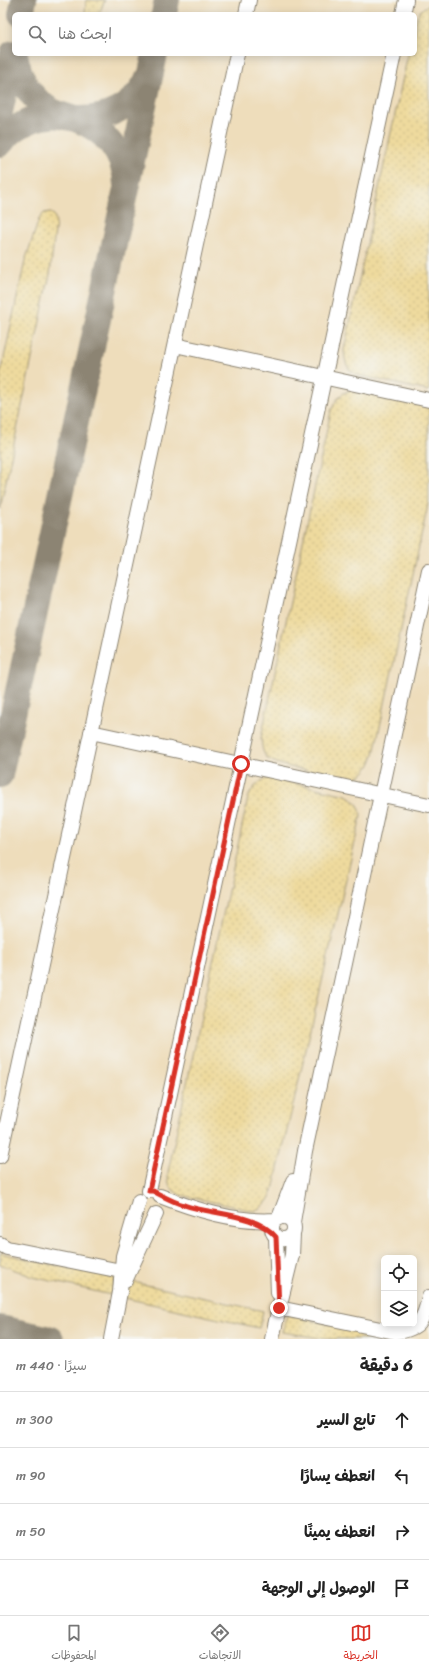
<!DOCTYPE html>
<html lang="ar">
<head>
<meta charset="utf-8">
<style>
	body { margin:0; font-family:Sriracha,"Playpen Sans Arabic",sans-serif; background:#f2f2f2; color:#222; direction:rtl }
	.controls { position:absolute; right:12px; bottom:12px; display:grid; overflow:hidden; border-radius:6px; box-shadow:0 2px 10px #0003 }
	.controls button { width:36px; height:36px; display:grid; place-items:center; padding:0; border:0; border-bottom:1px solid #e0e0e0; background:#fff; color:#222; font:20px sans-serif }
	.stop { position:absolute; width:12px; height:12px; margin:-9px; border:3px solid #d93025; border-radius:50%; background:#fff }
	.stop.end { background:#d93025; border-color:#fff; box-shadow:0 1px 4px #0008 }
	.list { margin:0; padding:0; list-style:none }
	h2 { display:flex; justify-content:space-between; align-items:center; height:52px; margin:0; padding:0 16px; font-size:17px }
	h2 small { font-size:13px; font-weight:400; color:#767676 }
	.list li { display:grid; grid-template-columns:26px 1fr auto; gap:12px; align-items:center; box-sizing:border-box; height:56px; padding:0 16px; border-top:1px solid #e0e0e0 }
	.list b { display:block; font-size:15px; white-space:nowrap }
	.list em { font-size:13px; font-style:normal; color:#767676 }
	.icon { flex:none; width:22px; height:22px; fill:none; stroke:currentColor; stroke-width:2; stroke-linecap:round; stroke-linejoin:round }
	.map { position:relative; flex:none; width:429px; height:1339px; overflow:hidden; direction:ltr }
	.search { position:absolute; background:#fff; box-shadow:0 2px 10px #0003; left:12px; right:12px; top:12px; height:44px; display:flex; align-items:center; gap:10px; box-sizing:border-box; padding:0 14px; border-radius:6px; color:#767676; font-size:15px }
	.sheet { height:276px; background:#fff }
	nav { display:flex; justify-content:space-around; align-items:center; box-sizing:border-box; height:56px; border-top:1px solid #e0e0e0; background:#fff; font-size:11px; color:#767676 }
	nav a { display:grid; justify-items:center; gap:2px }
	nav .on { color:#d93025 }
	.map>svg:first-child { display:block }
	.sand { fill:url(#sand-dots); stroke:#8c8264 }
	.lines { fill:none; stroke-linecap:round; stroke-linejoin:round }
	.taxiway { stroke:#8c8473; stroke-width:26 }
	.minor-casing { stroke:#8c8473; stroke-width:16 }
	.minor { stroke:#fff; stroke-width:14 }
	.route { stroke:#d93025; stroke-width:5 }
</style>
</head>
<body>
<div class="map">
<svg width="429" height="1339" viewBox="0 0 429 1339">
	<defs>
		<pattern id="sand-dots" width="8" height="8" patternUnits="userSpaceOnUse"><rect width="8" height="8" fill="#eeda9e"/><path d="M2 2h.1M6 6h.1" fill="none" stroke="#cb8" stroke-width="1.8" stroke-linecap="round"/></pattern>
	</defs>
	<rect width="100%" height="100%" fill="#f6f6f2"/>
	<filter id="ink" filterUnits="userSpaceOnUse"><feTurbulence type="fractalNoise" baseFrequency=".025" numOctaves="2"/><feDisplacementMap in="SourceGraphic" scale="8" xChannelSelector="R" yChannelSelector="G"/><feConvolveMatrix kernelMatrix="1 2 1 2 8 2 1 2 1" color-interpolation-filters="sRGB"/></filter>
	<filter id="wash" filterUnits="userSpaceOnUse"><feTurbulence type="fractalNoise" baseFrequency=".012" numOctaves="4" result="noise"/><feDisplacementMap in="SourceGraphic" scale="16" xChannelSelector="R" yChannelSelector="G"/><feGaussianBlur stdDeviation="0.9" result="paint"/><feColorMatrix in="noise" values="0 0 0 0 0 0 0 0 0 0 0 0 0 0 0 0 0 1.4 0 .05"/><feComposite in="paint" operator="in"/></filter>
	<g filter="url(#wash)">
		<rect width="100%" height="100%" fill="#edb"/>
		<path class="sand" d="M86,0H105L99,14H85Z
			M429,5V391L357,375C346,369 345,362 344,350L408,54H415C415,39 410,11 429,5Z
			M49,212L54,215L56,222L50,274L0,509V376L25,261L39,219L44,213Z
			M352,390L429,407V500L374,754C370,768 364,776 351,779C334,776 277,767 267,758C262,752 262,746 261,738L331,411C336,400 339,393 352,390Z
			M272,778L346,795C356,801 360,805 361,816L273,1190C269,1201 265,1206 254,1211L180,1195C169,1188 168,1185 168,1172L248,798C253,787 259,779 272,778Z
			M0,1253L115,1278L111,1295L33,1277L0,1264Z
			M129,1281L263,1311L259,1328L125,1298Z
			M287,1315L397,1339H326L282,1332Z"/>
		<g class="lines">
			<path class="taxiway" d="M21,14L24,0
				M164,14L167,0
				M15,54C19,78 30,99 52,111C60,115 67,116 75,119C104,129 125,153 126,185
				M0,112L13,53
				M0,144C13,128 29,118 49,116C59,114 67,118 77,119C106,120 134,107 147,80
				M0,775L155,54
				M0,1328L51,1339"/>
		</g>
	</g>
	<g filter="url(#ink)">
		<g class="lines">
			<defs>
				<path id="minor" d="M246,14L249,0
					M403,14L406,0
					M175,345L429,400
					M91,732L429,805
					M0,1156L237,54
					M149,1191L394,54
					M160,1196C193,1209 239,1223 275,1220
					M272 1228a11 11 0 1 1 22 0a11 11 0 1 1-22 0Z
					M279,1218L293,1181
					M293,1222L305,1151L429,570
					M276,1237L278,1293
					M0,1244L7,1248L121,1271
					M125,1281L156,1214
					M279,1308L395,1332C420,1330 424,1319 429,1297
					M111,1339L120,1292L123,1256L139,1201
					M272,1339L279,1308L292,1255L293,1234"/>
			</defs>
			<use href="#minor" class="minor-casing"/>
			<use href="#minor" class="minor"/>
		</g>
	</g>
	<g class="lines" filter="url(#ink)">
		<path class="route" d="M241,764L149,1191H153C163,1196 173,1202 184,1205C212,1215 256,1213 276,1237L279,1308"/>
	</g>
</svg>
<div class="controls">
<button><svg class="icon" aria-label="locate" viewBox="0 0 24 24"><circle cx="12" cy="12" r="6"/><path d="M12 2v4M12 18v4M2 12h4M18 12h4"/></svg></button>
<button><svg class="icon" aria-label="layers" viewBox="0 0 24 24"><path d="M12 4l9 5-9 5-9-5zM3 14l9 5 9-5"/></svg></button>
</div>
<div class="stop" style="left:241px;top:764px"></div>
<div class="stop end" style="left:279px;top:1308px"></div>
<div class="search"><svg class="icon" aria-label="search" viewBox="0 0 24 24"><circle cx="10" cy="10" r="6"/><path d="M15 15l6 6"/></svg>ابحث هنا</div>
</div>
<section class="sheet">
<h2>6 دقيقة<small>سيرًا · 440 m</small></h2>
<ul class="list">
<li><svg class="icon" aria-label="ahead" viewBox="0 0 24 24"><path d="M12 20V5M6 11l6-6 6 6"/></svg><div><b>تابع السير</b></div><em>300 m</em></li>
<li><svg class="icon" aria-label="left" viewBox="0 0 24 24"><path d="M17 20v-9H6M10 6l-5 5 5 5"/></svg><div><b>انعطف يسارًا</b></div><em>90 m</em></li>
<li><svg class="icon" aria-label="right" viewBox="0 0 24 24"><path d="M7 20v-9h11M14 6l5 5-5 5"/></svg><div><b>انعطف يمينًا</b></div><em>50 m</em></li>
<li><svg class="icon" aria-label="arrive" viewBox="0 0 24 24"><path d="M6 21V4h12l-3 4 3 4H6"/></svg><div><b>الوصول إلى الوجهة</b></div></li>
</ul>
</section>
<nav>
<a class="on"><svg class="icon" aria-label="map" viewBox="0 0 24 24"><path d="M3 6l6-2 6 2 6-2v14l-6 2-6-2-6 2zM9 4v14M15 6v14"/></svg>الخريطة</a>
<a><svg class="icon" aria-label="directions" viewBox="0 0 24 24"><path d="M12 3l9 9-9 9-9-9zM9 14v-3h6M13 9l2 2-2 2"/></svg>الاتجاهات</a>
<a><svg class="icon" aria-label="saved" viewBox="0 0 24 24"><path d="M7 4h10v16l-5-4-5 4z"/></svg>المحفوظات</a>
</nav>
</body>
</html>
